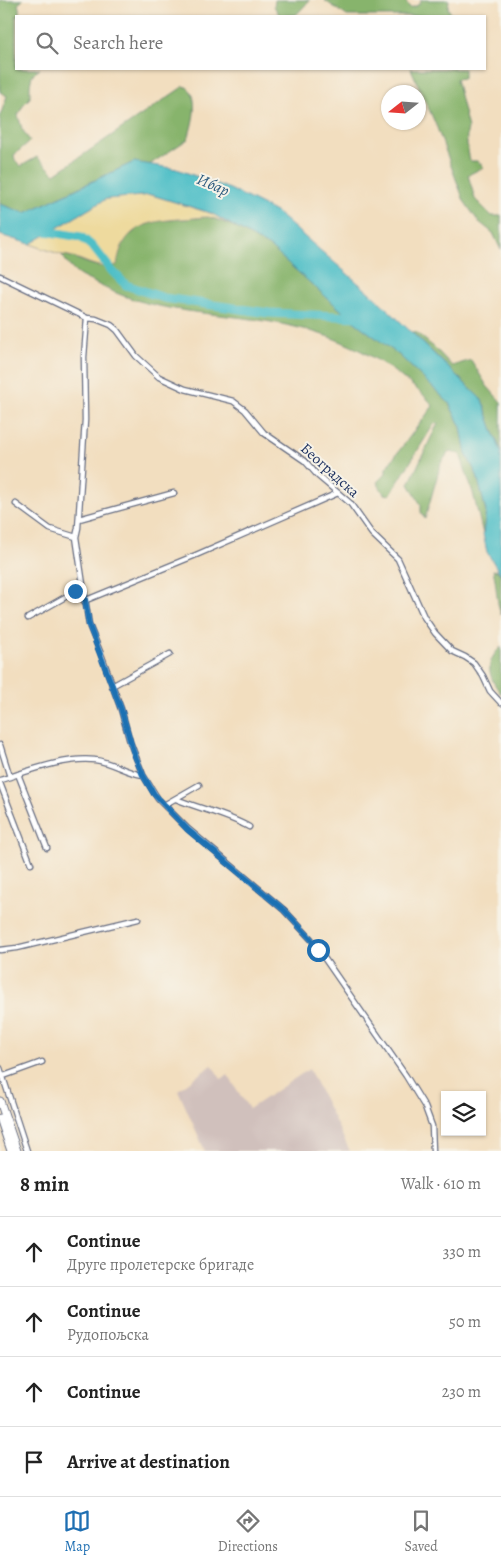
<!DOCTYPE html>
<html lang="en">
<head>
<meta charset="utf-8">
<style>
	body { margin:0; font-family:Alegreya,serif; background:#f2f2f2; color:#222 }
	.controls { position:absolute; right:15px; bottom:15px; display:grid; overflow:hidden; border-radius:0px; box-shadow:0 1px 4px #0004 }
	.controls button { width:45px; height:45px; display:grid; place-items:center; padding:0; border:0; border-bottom:1px solid #e0e0e0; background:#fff; color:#222; font:25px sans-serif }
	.compass { position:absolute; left:381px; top:85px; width:45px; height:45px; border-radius:50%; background:#fff; box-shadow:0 1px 4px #0004; rotate:253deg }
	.stop { position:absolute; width:15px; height:15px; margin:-11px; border:4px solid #1f6fb2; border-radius:50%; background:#fff }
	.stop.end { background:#1f6fb2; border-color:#fff; box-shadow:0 1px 5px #0008 }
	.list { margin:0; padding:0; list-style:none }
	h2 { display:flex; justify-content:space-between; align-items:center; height:65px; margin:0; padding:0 20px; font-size:21px }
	h2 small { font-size:16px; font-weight:400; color:#767676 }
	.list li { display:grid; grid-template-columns:32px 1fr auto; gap:15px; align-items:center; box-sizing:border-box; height:70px; padding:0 20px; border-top:1px solid #e0e0e0 }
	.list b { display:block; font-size:19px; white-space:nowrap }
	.list p { margin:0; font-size:16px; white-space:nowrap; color:#767676 }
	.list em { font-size:16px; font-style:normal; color:#767676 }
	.icon { flex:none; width:28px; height:28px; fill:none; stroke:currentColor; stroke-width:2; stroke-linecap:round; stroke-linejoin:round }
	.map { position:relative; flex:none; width:501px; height:1151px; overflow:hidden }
	.search { position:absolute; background:#fff; box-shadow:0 1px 4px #0004; left:15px; right:15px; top:15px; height:55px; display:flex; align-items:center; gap:12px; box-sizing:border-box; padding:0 18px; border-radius:0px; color:#767676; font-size:19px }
	.sheet { height:345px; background:#fff }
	nav { display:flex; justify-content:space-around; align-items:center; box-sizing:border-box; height:70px; border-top:1px solid #e0e0e0; background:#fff; font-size:14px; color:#767676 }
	nav a { display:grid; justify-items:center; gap:2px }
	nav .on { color:#1f6fb2 }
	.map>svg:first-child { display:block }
	.industrial { fill:#d0c0bc }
	.forest { fill:#87b46c; stroke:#517265 }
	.sand { fill:#eeda9e; stroke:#84847e }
	.water { fill:#50bfc7; stroke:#367792 }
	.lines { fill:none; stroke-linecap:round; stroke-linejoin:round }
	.river { stroke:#50bfc7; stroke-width:9 }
	.street-casing { stroke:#666c80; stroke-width:7 }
	.primary-casing { stroke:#666c80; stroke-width:9 }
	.street { stroke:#fff; stroke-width:4.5 }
	.primary { stroke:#fff; stroke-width:7 }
	.route { stroke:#1f6fb2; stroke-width:6 }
	.labels { text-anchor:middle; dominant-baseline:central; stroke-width:4; stroke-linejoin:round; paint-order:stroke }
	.street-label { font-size:15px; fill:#1b2f5e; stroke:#f7f3e8 }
	.water-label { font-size:16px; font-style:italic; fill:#2b5a7e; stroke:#f7f3e8 }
</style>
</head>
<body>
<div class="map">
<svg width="501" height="1151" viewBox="0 0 501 1151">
	<rect width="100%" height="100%" fill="#f7f3e8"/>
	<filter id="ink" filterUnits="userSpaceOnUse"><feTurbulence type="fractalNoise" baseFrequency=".02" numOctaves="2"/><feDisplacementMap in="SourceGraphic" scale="10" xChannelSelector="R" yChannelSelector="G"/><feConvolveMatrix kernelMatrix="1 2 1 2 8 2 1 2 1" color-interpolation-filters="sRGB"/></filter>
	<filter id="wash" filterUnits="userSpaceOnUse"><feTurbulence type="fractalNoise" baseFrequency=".0096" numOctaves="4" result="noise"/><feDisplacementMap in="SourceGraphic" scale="20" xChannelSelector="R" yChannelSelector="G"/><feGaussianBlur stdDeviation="1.12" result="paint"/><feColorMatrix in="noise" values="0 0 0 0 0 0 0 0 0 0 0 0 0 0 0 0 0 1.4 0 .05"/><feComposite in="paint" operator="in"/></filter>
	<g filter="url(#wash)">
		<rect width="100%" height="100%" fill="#f2debf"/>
		<path class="industrial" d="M212,1065L221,1079L228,1075L249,1109L309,1069L350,1151H205L178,1090Z"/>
		<path class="forest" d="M0,0H23L18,4L21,16H16V69H40L32,75L30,85V98L24,104L18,115L22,129L30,141L14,155L15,160L21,166L37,157L55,174L184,86C202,92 192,126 188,139L149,165L134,162L25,213L0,204V116L7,96L0,92Z
			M275,0H310L296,15L280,16L274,6Z
			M324,0H405L410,8L418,5L421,0H449L448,8L452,16H347Z
			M411,69H464V78L456,79L468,128C465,139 468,150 470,161H477L484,167L468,175L475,199L492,216H499L501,215V250L493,233L478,221L464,201L436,125Z
			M209,217L233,226L270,247L352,320L399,355L449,403L461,427L466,454L477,475L486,511L483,534L473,493L460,454L449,452L441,463L425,519L421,512V505L409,484L438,423L434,424L390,495L384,494L377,482L386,473V468L433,406C425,394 411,385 400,376C365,349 333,336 291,326C226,311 160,317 99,285C92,281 82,278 76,273C70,268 66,261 62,255C74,256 85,264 98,266L119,251L125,239L140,227L156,221Z
			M412,332H416L436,349L452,366L471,360L487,386L501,402V452L482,400Z
			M493,570L498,571L501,575V615C496,601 497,585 493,570Z
			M501,647V694C488,676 484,663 501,647Z"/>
		<path class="sand" d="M152,195L213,214L233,226C226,223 216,218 208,217C199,217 190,219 181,219C147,221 122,227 117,265C96,272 81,256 62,255L30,244L106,199Z"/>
		<path class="water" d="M134,162L177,169L230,189L276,212L379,301L482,400L501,452V575L487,552L483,534L486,511L477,475L466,454L461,427L449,403L399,355L352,320L270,247L211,213L152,195L106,199L30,244L0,235V204L25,213Z"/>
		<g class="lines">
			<path class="river" d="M39,230L81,237L94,248L112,271L126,285L164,298L269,313L358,317"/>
		</g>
	</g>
	<g filter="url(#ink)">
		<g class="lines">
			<defs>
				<path id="street" d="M0,276L87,318L96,319L111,325L117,330L136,356L159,377L185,389L233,401L245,410L264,433L305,461L318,476L350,503L372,534L398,559L424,617L435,633L452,651L465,657L474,663L483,676L490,691L501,703
					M16,504L50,529L76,537
					M79,519L174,493
					M84,601L196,555L338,493
					M28,618L83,587
					M112,686L170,654
					M0,745L10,777
					M18,774L47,848
					M143,775L158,799L188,829L284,910L311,939L406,1076L425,1107L432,1126L433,1151
					M0,780C26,772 67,756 95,760C112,762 126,773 143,775L130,742L121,709L101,654L89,625L76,537L78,528L85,420L84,357L87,318
					M0,783L31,864
					M176,799C200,809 226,814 249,827
					M164,805L199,785
					M0,950L17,948L138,919
					M0,1068L27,1151
					M1,1077L42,1062"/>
				<path id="primary" d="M0,1101L17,1151
					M0,1118L11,1151"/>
			</defs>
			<use href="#street" class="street-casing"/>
			<use href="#primary" class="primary-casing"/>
			<use href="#street" class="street"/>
			<use href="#primary" class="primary"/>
		</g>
	</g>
	<g class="lines" filter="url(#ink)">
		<path class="route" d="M75,591L83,587L89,625L121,709L133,751L143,775L154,794L188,830L284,910L311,939L318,950"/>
	</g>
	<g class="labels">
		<g class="street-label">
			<text transform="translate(330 470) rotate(42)">Београдска</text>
		</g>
		<g class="water-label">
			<text transform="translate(213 185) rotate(23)">Ибар</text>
		</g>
	</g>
</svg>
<div class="controls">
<button><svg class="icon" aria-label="layers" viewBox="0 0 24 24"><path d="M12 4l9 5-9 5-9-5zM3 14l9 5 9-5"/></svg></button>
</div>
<svg class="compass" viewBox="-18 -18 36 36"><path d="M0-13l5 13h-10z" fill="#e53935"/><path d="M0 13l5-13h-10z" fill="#767676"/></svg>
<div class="stop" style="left:318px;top:950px"></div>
<div class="stop end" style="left:75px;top:591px"></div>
<div class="search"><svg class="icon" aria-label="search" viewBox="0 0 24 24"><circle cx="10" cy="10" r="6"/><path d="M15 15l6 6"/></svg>Search here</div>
</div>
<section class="sheet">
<h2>8 min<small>Walk · 610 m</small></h2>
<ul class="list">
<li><svg class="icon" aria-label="ahead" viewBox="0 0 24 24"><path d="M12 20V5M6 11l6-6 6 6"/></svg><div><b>Continue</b><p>Друге пролетерске бригаде</p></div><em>330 m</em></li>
<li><svg class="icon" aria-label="ahead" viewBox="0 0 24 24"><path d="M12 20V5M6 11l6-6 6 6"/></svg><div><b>Continue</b><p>Рудопољска</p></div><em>50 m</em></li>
<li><svg class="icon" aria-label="ahead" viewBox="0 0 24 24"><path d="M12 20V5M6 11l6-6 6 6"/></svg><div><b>Continue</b></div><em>230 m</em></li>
<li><svg class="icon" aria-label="arrive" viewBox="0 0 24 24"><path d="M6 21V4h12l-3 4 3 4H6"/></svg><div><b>Arrive at destination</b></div></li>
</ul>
</section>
<nav>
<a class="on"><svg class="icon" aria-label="map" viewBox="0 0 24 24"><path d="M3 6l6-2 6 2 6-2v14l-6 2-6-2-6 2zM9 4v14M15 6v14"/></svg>Map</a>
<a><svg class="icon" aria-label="directions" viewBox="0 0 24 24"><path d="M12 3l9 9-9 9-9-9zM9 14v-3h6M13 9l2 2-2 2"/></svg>Directions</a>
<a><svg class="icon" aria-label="saved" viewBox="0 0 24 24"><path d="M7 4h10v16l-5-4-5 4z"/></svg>Saved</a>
</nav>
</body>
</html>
